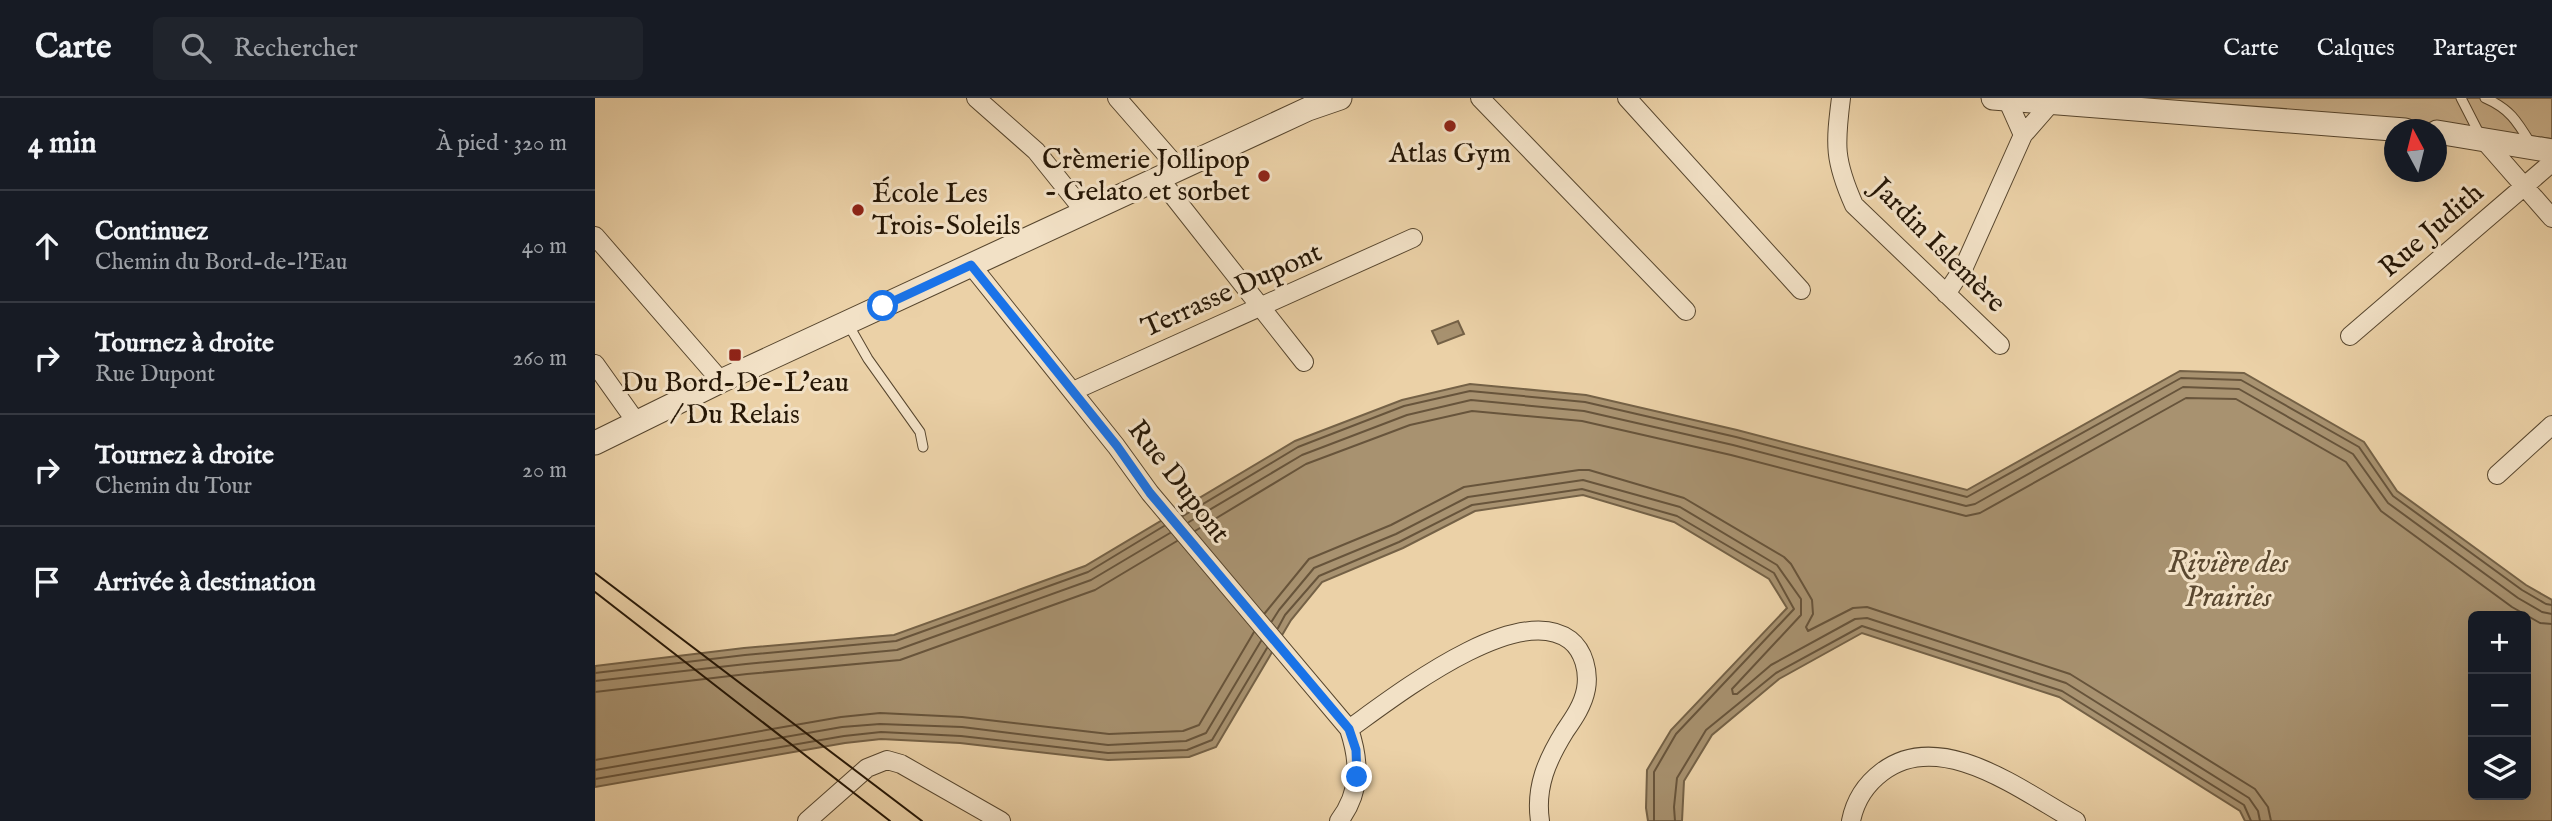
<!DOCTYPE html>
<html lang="fr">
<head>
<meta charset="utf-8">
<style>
	body { margin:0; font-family:"IM FELL English",serif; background:#20242c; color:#f1f3f6 }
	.controls { position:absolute; right:21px; bottom:21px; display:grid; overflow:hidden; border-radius:10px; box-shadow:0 7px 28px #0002 }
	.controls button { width:63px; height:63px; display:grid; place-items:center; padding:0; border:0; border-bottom:2px solid #363941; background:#171b24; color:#f1f3f6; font:35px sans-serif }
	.compass { position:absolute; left:1789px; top:21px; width:63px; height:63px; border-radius:50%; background:#171b24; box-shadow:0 7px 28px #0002; rotate:353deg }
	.stop { position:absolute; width:21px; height:21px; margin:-16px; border:5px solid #1a73e8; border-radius:50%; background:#fff }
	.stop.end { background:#1a73e8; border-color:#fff; box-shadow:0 2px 7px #0008 }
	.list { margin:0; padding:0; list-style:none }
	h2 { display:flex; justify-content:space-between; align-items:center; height:91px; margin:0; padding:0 28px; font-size:30px }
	h2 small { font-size:23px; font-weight:400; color:#9ea1a6 }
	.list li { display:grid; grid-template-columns:46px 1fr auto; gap:21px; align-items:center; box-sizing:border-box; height:112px; padding:0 28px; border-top:2px solid #363941 }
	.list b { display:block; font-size:26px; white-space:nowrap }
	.list p { margin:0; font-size:23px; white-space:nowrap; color:#9ea1a6 }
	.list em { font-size:23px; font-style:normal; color:#9ea1a6 }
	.icon { flex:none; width:38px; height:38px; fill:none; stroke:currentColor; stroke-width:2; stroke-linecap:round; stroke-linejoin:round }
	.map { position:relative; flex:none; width:1957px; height:723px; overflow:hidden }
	header { display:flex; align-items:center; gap:42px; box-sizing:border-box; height:98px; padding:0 35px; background:#171b24; border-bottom:2px solid #363941 }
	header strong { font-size:33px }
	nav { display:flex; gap:38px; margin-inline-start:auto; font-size:24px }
	.search { width:490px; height:63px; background:#20242c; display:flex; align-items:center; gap:18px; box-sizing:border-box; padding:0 24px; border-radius:10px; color:#9ea1a6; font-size:26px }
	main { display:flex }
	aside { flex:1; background:#171b24 }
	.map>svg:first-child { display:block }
	.green { fill:#cab18c; stroke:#786449; stroke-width:2 }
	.water { fill:#a89270; stroke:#746146; stroke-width:2; fill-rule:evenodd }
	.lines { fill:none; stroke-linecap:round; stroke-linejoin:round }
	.shore { stroke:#67543b; stroke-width:2 }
	.service-casing { stroke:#57462e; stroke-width:11 }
	.minor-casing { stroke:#57462e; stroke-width:20 }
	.tertiary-casing { stroke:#57462e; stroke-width:25 }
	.service { stroke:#f2e1c6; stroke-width:9 }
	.minor { stroke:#f2e1c6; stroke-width:18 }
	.tertiary { stroke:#f2e1c6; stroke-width:23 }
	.tram { stroke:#261706; stroke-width:2 }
	.route { stroke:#1a73e8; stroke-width:9 }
	.poi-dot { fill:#8f2418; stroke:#f2e1c6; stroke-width:2.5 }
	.labels { text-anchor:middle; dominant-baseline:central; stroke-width:6; stroke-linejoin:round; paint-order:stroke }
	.poi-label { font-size:28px; fill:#261706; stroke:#f2e1c6 }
	.street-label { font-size:28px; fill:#261706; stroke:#f2e1c6 }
	.water-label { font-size:30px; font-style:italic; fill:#5a4830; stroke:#f2e1c6 }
</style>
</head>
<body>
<header>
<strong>Carte</strong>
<div class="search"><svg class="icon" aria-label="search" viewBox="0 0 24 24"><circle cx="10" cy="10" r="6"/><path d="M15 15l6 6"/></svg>Rechercher</div>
<nav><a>Carte</a><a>Calques</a><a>Partager</a></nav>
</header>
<main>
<aside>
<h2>4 min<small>À pied · 320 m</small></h2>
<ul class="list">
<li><svg class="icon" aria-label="ahead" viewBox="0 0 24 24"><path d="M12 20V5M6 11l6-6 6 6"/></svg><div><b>Continuez</b><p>Chemin du Bord-de-l'Eau</p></div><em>40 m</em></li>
<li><svg class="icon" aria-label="right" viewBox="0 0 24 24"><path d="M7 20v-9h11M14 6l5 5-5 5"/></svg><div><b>Tournez à droite</b><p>Rue Dupont</p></div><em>260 m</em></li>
<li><svg class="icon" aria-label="right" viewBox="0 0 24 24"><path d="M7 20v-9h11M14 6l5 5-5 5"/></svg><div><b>Tournez à droite</b><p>Chemin du Tour</p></div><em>20 m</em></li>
<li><svg class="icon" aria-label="arrive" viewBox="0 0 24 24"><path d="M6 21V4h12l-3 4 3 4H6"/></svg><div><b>Arrivée à destination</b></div></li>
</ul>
</aside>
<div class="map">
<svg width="1957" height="723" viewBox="0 0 1957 723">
	<rect width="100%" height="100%" fill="#ebd1a7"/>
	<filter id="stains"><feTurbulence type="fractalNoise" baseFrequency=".00286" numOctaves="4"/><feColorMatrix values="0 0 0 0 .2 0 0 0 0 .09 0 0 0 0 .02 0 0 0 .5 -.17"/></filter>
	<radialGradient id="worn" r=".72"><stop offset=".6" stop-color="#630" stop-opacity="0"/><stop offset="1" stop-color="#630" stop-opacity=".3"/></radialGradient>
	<path class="green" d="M1525,0H1957V41L1891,32Z"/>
	<path class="water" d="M863,223L869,236L843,246L837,233Z
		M1585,273L1649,275L1769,344L1802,393L1931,487L1957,502V723H1650L1645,713L1464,599L1267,535L1184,581L1117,637L1089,683L1087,723H1053L1051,710L1052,672L1076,632L1192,510L1174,481L1079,424L988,397L880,413L808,450L727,484L696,522L621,649L594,659L513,662L365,645L286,641L250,645L0,689V568L149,550L299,537L490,468L700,343L807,302L875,286L991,297L1142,332L1372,392ZM1878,518H1931V697H1878Z"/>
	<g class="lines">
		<path class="shore" d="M588,418L703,349L809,308L875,293L990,304L1141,339L1372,399L1586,280L1646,282L1764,349L1798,398L1927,492L1951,506L1957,507
			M594,424L707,357L812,317L876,302L989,313L1138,347L1371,408L1380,406L1588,289L1644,291L1758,356L1793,405L1923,500L1947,514L1957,516
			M600,433L711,366L815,327L877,313L987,323L1136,357L1371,418L1385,415L1591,300L1641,301L1751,364L1786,413L1917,509L1945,525L1957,526
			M670,515L714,461L796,427L869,389L984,372H994L1089,400L1189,459L1196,466L1217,502L1218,516L1211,529L1213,533L1258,510L1272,509L1475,576L1660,691L1673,709L1676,723
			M677,523L684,512L719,470L801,436L873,399L988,382L1085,409L1182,467L1206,501V517L1137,591L1138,596H1142L1176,567L1260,521L1272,520L1471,585L1654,700L1663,713L1665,723
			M683,530L690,517L724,478L804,444L877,407L987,391L1082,418L1179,475L1199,511L1081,636L1059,674V723
			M0,575L150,557L301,543L493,474L569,428
			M0,583L151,566L302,552L496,482L575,435
			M0,594L152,576L305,562L500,492L582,443
			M0,662L246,619L285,615L367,619L514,636L588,633L604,627L659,534
			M0,672L247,629L285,626L367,629L513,647L591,643L611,635L666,543
			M0,681L249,638L286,634L366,638L513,655L592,652L617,642L672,550
			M1080,723L1079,709L1082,680L1111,632L1181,575L1267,528L1467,593L1649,707L1656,723"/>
		<defs>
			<path id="service" d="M1866,0L1886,39
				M1890,0C1915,11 1922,23 1936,46
				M253,226L273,261L325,334L328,349"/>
			<path id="minor" d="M381,0L441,53L490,114
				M522,0L584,71
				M885,0L1091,213
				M1032,0L1206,192
				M1246,0C1240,47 1239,62 1259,107L1405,247
				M1412,1L1428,37
				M1887,40L1957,120
				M564,80L709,264
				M0,138L126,283
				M376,167L521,348L555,395L754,631C765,664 766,694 744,723
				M1351,196L1369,169L1428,37L1456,5
				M1755,238L1954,67
				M0,266L42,325
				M478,293L818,140
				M1902,377L1957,327
				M754,631C799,599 922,502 975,542C989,553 994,574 991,591C988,607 979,620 970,633C952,662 940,689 945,723
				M212,723L272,670L292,662L306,666L406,723
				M1256,723C1260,703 1271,686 1287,674C1346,629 1428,694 1481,723"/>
			<path id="tertiary" d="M1398,0L1810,32
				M1842,34L1957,53
				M0,345L126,283L713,11L745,0"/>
		</defs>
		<use href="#service" class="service-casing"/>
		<use href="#minor" class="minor-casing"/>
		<use href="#tertiary" class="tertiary-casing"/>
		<use href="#service" class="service"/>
		<use href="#minor" class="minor"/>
		<use href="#tertiary" class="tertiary"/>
		<path class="tram" d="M0,475L327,723
			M0,494L295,723"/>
	</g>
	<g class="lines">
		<path class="route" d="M288,208L376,167L522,348L555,395L754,631L761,652L762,679"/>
	</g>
	<g class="poi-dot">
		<circle cx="855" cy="28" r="7"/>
		<circle cx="669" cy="78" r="7"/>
		<circle cx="263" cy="112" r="7"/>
		<rect x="133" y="250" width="14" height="14" rx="3.5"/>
	</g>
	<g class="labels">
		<g class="poi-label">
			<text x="855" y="56">Atlas Gym</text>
			<text x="655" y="62" text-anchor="end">Crèmerie Jollipop<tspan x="655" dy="32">- Gelato et sorbet</tspan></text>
			<text x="277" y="96" text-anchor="start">École Les<tspan x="277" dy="32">Trois-Soleils</tspan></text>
			<text x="140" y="285">Du Bord-De-L'eau<tspan x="140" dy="32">/ Du Relais</tspan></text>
		</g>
		<g class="street-label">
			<text transform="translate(1837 133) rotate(-41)">Rue Judith</text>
			<text transform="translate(1343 148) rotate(45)">Jardin Islemère</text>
			<text transform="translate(637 193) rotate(-24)">Terrasse Dupont</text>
			<text transform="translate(583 384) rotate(52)">Rue Dupont</text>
		</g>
		<g class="water-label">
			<text x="1633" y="466">Rivière des<tspan x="1633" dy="34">Prairies</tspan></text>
		</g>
	</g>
	<rect width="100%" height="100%" filter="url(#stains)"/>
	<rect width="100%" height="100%" fill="url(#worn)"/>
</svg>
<div class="controls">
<button>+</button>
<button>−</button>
<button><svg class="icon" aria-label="layers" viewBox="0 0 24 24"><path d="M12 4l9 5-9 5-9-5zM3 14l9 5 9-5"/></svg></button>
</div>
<svg class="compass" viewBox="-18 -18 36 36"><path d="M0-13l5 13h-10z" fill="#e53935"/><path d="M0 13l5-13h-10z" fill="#9ea1a6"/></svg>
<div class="stop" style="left:288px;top:208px"></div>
<div class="stop end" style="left:762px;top:679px"></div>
</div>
</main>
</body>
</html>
